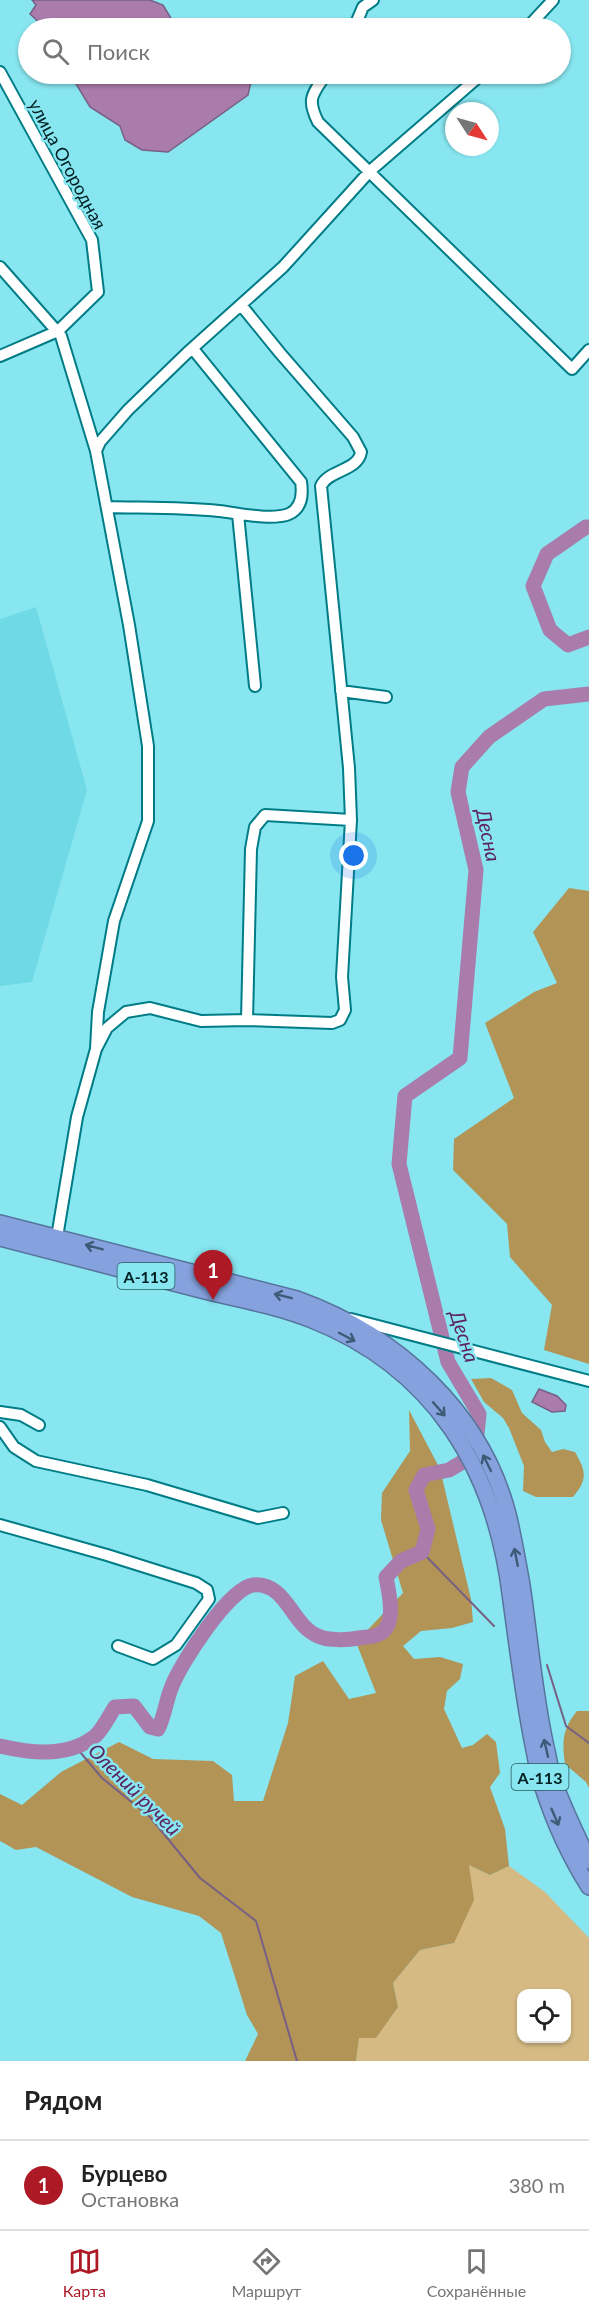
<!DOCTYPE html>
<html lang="ru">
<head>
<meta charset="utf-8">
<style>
	body { margin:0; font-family:Lato,sans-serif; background:#f6f6f6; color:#222 }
	.controls { position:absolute; right:18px; bottom:18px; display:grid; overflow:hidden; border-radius:12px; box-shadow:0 2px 4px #0004 }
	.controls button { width:54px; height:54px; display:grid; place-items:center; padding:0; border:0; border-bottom:2px solid #e0e0e0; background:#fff; color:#222; font:30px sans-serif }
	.compass { position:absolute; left:445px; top:102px; width:54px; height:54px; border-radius:50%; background:#fff; box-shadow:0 2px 4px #0004; rotate:126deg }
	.you { position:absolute; left:354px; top:856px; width:21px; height:21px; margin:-15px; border:4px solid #fff; border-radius:50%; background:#1a73e8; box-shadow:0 0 0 9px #1a73e833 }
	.badge { display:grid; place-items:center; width:39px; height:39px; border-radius:50%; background:#ad1a25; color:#fff; font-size:20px; font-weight:700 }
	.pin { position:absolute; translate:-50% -50px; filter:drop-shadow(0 2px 3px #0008) }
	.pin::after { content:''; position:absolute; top:32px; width:21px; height:18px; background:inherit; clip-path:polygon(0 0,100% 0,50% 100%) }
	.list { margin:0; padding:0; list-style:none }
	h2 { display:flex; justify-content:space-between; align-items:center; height:78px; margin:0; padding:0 24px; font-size:26px }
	h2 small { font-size:20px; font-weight:400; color:#767676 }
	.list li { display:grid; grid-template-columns:39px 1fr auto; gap:18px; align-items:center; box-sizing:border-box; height:90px; padding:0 24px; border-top:2px solid #e0e0e0 }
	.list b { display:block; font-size:22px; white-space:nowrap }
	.list p { margin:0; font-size:20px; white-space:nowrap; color:#767676 }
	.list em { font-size:20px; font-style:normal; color:#767676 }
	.icon { flex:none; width:33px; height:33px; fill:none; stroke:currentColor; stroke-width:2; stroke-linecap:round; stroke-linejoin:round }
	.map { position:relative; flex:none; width:589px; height:2061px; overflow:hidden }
	.search { position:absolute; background:#fff; box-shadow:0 2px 4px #0004; left:18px; right:18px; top:18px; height:66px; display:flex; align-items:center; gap:15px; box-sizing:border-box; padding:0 21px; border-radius:33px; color:#767676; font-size:22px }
	.sheet { height:168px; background:#fff }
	nav { display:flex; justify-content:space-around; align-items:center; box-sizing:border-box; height:84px; border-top:2px solid #e0e0e0; background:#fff; font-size:16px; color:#767676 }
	nav a { display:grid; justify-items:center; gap:3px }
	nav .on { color:#ad1a25 }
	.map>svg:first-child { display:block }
	.built { fill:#6fdae6 }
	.green { fill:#d5ba84; fill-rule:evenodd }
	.forest { fill:#b29457 }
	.water { fill:#aa7cac; stroke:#776083; stroke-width:1.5 }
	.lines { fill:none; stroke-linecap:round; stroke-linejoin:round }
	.stream { stroke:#776083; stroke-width:2 }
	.river { stroke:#aa7cac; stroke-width:15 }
	.minor-casing { stroke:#007c86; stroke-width:14 }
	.highway-casing { stroke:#57749d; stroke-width:18 }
	.minor { stroke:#fff; stroke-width:10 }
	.highway { stroke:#86a2de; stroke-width:15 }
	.oneway { stroke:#3d5a77 }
	.labels { text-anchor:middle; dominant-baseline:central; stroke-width:5; stroke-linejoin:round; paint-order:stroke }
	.shield { fill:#87e6f0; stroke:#295b60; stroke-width:1.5 }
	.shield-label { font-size:16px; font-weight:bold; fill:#012023 }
	.street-label { font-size:18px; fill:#012023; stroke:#87e6f0 }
	.water-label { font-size:20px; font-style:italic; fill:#5c2361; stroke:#87e6f0 }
</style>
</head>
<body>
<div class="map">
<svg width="589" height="2061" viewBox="0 0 589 2061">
	<rect width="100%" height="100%" fill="#87e6f0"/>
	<path class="built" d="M36,607L87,790L32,982L0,986V619Z"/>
	<path class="green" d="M469,1865L490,1875L509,1866L545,1892L589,1938V2061H356L359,2038L376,2037L398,2007L393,1983L420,1950L454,1943ZM522,1994H566V2038H522Z"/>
	<path class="forest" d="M569,888L589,891V1364L544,1350L552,1305L510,1257L507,1224L453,1170L454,1139L514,1098L485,1023L534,992L557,983L533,932Z
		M491,1378L512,1390L522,1413L541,1430L545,1442L552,1452L563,1449L575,1452C586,1471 588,1479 573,1497H536L523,1491L524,1466L509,1428L503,1418L484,1402L471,1379Z
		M409,1410L440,1469L471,1599L473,1622L452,1628L421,1631L403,1646L414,1659L440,1657L463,1664L460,1679L447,1691L444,1709L462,1748L473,1745L487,1734L496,1742L500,1773L490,1787L505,1829L509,1866L490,1875L469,1865L474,1900L454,1943L420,1950L393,1983L398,2007L376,2038H359L356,2061H245L258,2034L247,2015L221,1933L199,1916L132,1897L36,1847L16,1850L0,1841V1794L22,1805L61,1772L119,1742L153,1759L213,1761L232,1775L234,1801H263L288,1723L295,1676L323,1661L349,1699L376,1693L356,1642L403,1593L381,1520L382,1493L410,1451Z
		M577,1711H589V1788L586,1782L565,1764C562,1742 562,1729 577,1711Z"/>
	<path class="water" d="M32,0H150L163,5L172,20L183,28H45L30,14L36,5Z
		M70,74H245L251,82L248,95L168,152L142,150L125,140L120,126L90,107Z
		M539,1389L557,1396L566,1405L565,1411L552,1412L532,1402Z"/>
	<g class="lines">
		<path class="stream" d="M422,1552L494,1626
			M547,1665L566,1726L589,1743
			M75,1746L102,1778L150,1817L200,1878L256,1921L297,2061"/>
		<path class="river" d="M589,527H586L547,554L533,586L550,630L568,645L589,637
			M0,1746C31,1753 66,1758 94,1737C102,1731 109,1716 115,1707L134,1706L150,1727L158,1729C165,1715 166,1700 172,1686C181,1663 229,1588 253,1585C287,1582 291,1625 318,1636C328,1641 348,1640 359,1638C364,1637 371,1637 377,1635C398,1628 389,1593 386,1577L401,1561L422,1552L428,1529L416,1490L424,1475L449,1470L464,1461L477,1434L479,1414L448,1362L399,1164L405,1096L460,1058L476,870L458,792L462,767L489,737L544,699L589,694"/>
		<defs>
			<path id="minor" d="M354,28L363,7L373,0
				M527,28L553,0
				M0,72L92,240L98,292L58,331L0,356
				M326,74C313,94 306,98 318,122L572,369L589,350
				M0,267L61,336L96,451L129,625L148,746V821L114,921L98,1012L96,1049L77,1117L57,1237
				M96,451L100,442L128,410L187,353L283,267L370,171L482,74
				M107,507C144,508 182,507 219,511C238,513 271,521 289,514C302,508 303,495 301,482L193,349
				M238,514L255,686
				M341,691L386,697
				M247,1020L251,849L255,827L265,815L351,820
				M96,1049L107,1028L126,1012L150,1008L201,1021L247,1020L332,1023L340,1020L345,1010L342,977L351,820L349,768L321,486C328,470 358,471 361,452L353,437L280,353L241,305
				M351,1319L589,1381
				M0,1412L21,1415L39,1425
				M0,1427L14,1447L36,1461L147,1485L258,1518L283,1513
				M0,1525L107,1555L196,1583L207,1590L209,1599L176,1645L153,1659L118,1646"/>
			<path id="highway" d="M0,1223L297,1299C397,1335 483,1412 509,1518C514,1540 518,1563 522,1585C530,1639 534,1693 546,1747C549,1758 550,1771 554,1782C564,1808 577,1836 589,1861
				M0,1238C66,1255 131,1272 197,1289C235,1299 275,1305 312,1320C433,1368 494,1467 510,1593C517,1644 523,1695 533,1745C536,1759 538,1775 543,1788C554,1822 570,1857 589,1887"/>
		</defs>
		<use href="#minor" class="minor-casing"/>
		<use href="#highway" class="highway-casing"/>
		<use href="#minor" class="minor"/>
		<use href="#highway" class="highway"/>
	</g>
	<defs><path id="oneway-shaft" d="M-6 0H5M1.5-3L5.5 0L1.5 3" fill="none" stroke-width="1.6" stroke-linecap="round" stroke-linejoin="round" transform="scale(1.5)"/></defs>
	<g class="oneway">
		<use href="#oneway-shaft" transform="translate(94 1247) rotate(-165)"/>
		<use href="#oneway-shaft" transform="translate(283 1296) rotate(-166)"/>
		<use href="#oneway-shaft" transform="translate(347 1337) rotate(28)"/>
		<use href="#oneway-shaft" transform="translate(439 1409) rotate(49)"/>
		<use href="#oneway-shaft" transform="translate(487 1463) rotate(-116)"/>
		<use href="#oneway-shaft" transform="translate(516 1557) rotate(-101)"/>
		<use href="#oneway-shaft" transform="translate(546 1748) rotate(-103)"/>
		<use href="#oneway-shaft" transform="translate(555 1817) rotate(67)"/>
	</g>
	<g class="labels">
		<g class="shield">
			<rect x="117.5" y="1263" width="57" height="26" rx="4.5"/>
			<rect x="511.5" y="1764" width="57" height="26" rx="4.5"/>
		</g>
		<g class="shield-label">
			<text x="146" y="1276">А-113</text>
			<text x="540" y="1777">А-113</text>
		</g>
		<g class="street-label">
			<text transform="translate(68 164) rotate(62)">улица Огородная</text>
		</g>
		<g class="water-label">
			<text transform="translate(489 835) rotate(78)">Десна</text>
			<text transform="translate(465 1336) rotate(72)">Десна</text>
			<text transform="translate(135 1789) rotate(45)">Олений ручей</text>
		</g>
	</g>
</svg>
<div class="controls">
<button><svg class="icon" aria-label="locate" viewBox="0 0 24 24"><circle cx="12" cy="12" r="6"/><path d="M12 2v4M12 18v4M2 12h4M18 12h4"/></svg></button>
</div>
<svg class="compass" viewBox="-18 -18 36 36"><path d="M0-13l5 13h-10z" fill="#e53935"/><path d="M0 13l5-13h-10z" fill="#767676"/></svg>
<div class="you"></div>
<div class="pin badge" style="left:213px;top:1300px">1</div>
<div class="search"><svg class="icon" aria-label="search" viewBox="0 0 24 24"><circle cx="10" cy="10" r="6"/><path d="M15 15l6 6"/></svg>Поиск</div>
</div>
<section class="sheet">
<h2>Рядом<small></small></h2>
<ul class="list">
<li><span class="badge">1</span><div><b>Бурцево</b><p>Остановка</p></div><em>380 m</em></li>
</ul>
</section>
<nav>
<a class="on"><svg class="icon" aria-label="map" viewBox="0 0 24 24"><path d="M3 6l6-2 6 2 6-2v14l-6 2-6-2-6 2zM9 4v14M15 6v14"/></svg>Карта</a>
<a><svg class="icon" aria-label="directions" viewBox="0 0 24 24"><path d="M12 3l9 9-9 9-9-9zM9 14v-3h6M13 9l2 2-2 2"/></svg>Маршрут</a>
<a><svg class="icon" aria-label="saved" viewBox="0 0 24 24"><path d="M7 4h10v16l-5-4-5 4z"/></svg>Сохранённые</a>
</nav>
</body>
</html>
